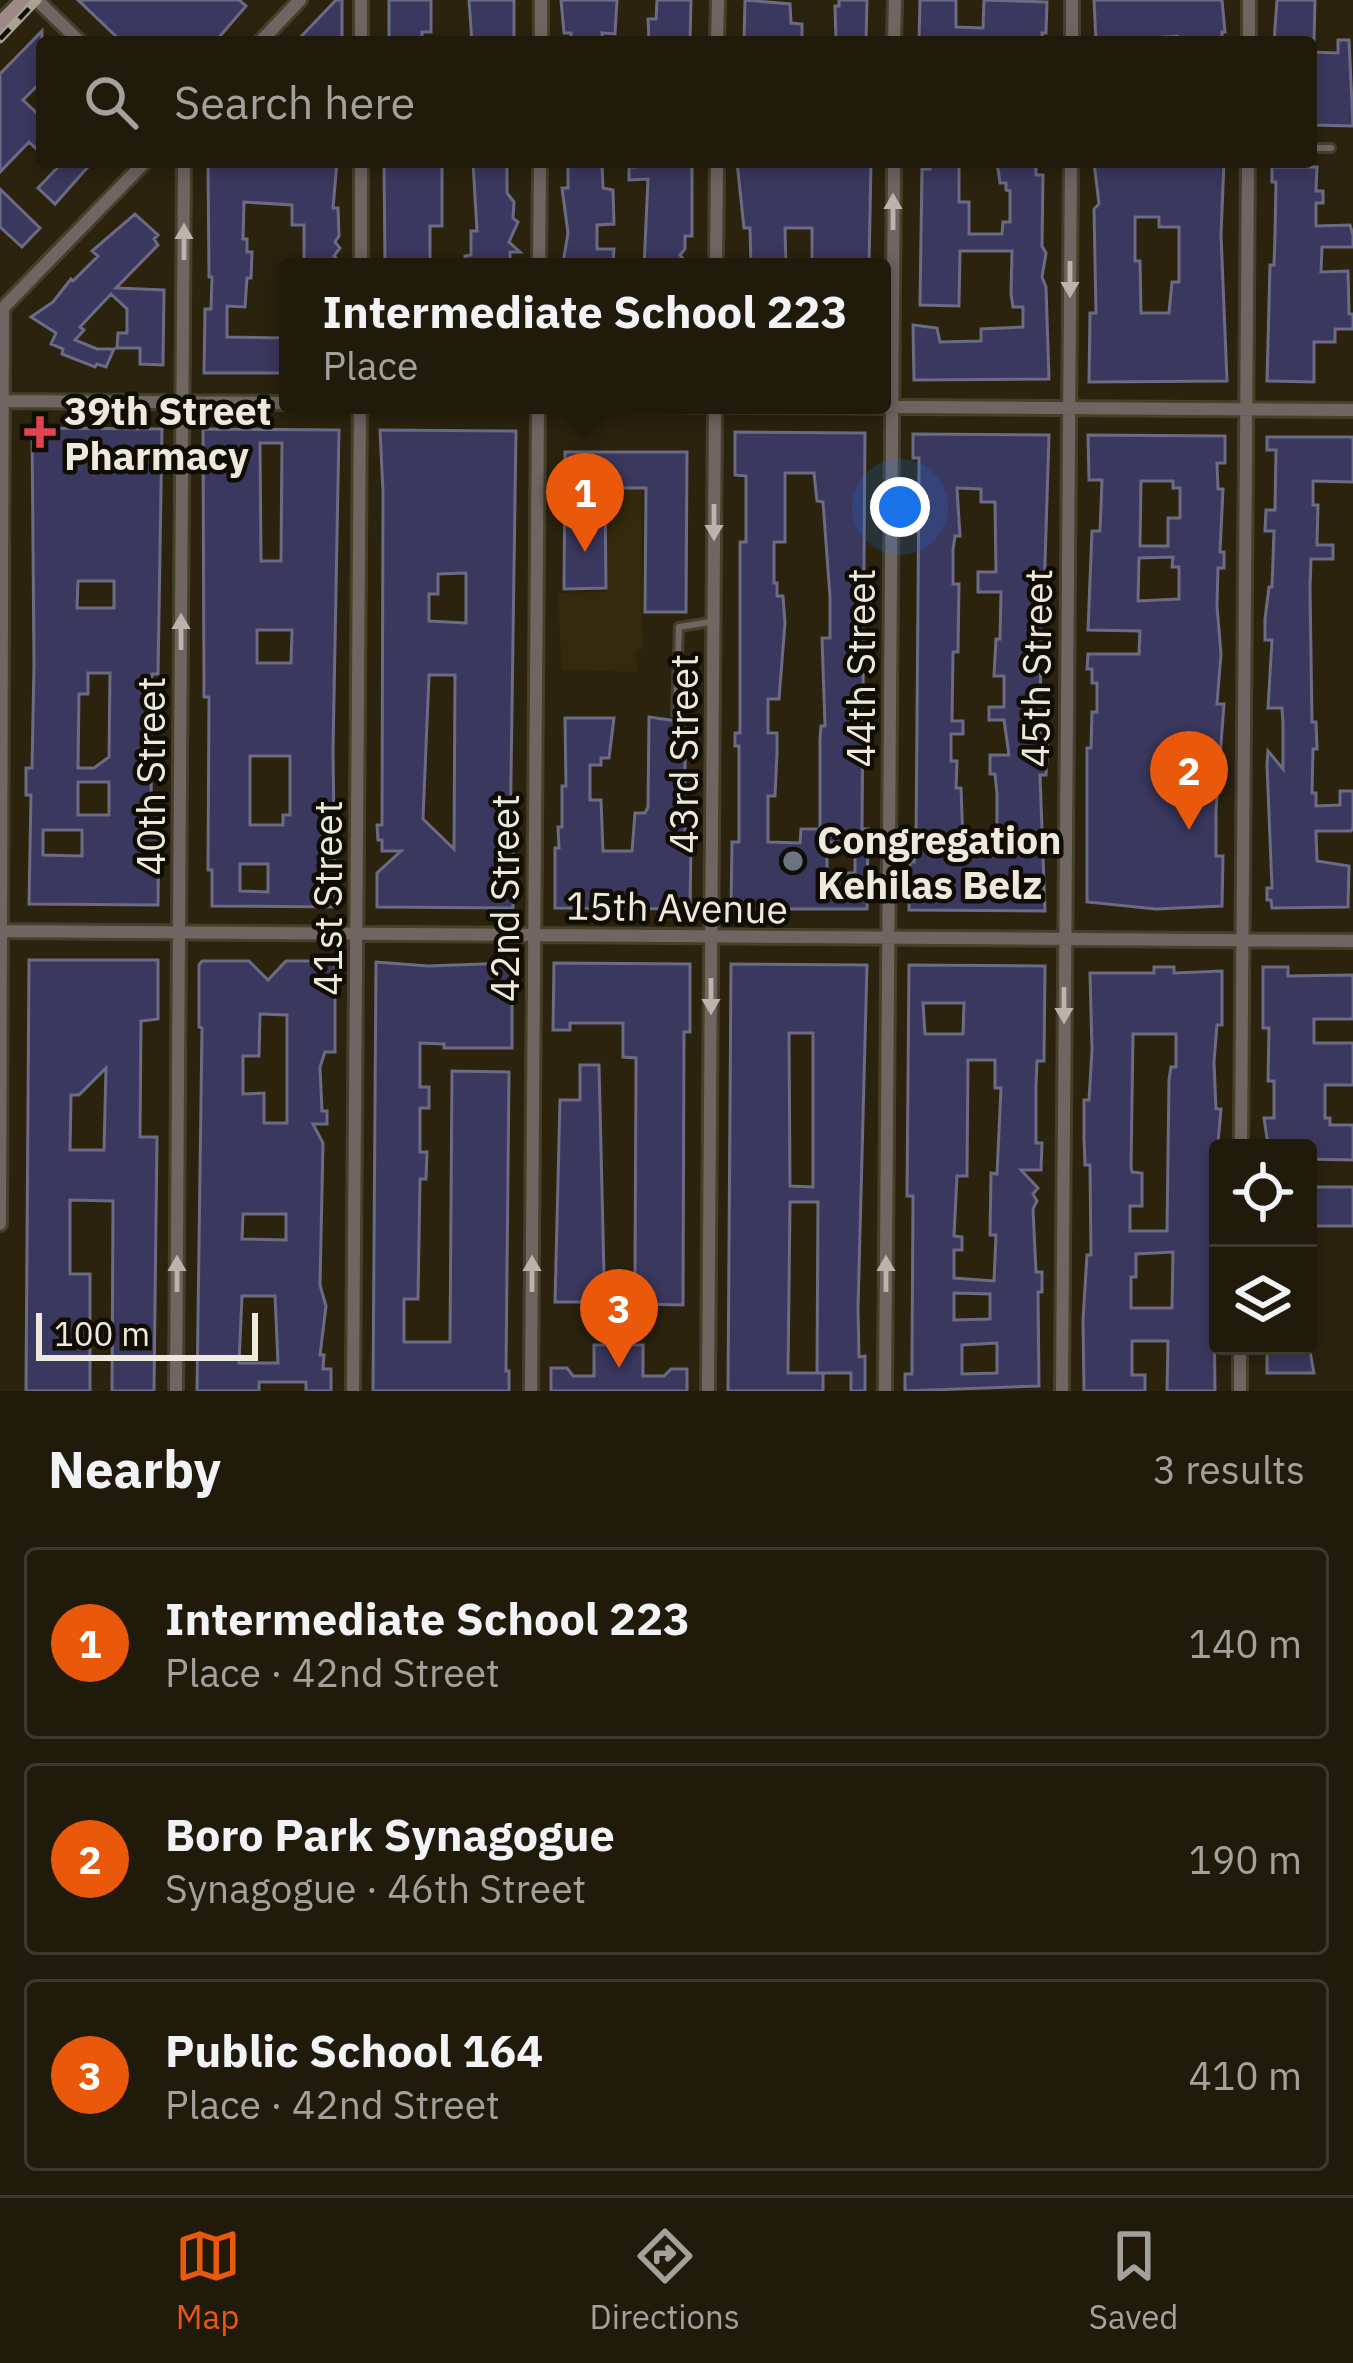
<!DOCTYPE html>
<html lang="en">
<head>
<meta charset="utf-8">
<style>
	body { margin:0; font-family:"IBM Plex Sans",sans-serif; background:#282313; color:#f1f3f6 }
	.controls { position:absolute; right:36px; bottom:36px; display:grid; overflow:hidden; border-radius:12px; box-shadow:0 6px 18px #0003 }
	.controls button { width:108px; height:108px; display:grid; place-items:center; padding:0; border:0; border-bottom:3px solid #3d382b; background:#201a0a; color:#f1f3f6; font:60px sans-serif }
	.scale { position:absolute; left:36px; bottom:30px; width:222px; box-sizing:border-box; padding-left:12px; border:6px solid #eee9dc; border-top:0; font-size:33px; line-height:42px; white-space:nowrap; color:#eee9dc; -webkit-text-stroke:9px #100d05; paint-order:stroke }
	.you { position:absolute; left:900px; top:507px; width:42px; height:42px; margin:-30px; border:9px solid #fff; border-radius:50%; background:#1a73e8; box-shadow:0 0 0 18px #1a73e833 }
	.badge { display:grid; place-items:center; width:78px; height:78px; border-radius:50%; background:#ea580c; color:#fff; font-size:39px; font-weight:700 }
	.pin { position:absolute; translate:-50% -99px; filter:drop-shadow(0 3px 6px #0008) }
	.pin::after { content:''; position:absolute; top:63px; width:42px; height:36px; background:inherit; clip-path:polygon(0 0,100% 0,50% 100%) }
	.popup { position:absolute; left:279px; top:258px; width:612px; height:156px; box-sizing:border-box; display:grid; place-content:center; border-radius:12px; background:#201a0a; filter:drop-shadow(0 3px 9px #0005); font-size:39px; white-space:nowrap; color:#a2a19c }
	.popup b { font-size:45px; color:#f1f3f6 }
	.popup::after { content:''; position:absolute; left:50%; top:100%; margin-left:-24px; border:24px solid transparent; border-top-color:#201a0a }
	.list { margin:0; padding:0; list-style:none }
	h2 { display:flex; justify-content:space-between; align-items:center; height:156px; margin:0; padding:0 48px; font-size:51px }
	h2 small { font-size:39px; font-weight:400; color:#a2a19c }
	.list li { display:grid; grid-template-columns:78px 1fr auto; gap:36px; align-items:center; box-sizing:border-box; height:192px; margin:0 24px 24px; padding:0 24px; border:3px solid #3d382b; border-radius:12px }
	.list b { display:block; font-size:45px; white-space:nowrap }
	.list p { margin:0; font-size:39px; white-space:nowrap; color:#a2a19c }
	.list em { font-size:39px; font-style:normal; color:#a2a19c }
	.icon { flex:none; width:66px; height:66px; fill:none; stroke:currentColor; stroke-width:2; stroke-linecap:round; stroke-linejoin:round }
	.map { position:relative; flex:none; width:1353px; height:1391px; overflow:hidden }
	.search { position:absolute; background:#201a0a; box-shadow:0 6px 18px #0003; left:36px; right:36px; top:36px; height:132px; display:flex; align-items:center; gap:30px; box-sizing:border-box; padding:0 42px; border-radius:12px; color:#a2a19c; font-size:45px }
	.sheet { height:804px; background:#201a0a }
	nav { display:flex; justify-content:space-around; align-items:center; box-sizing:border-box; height:168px; border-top:3px solid #3d382b; background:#201a0a; font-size:33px; color:#a2a19c }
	nav a { display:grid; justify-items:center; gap:6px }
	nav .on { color:#ea580c }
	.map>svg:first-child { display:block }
	.built { fill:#34290c }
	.building { fill:#3b385f; stroke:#6b6b83; stroke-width:3; fill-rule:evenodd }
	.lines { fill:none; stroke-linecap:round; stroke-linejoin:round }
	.lane-casing { stroke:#463f2b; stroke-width:12 }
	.street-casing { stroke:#463f2b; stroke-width:18 }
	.secondary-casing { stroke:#463f2b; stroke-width:22 }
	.lane { stroke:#716562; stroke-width:6 }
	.street { stroke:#716562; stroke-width:12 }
	.secondary { stroke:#9d8986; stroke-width:16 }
	.rail-casing { stroke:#a8a292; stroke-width:9 }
	.rail { stroke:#100d05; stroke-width:4.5; stroke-dasharray:14; stroke-linecap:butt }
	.oneway { fill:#bcb4ab }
	.health-dot { fill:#e0444e; stroke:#100d05; stroke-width:4.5 }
	.worship-dot { fill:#6b7280; stroke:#100d05; stroke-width:4.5 }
	.labels { text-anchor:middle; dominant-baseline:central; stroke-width:9; stroke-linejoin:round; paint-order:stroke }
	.poi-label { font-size:39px; font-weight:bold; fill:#eee9dc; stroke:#100d05; text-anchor:start }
	.street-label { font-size:39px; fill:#eee9dc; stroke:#100d05 }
</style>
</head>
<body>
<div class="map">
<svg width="1353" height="1391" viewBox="0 0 1353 1391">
	<rect width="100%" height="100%" fill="#2b230e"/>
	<path class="built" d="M607,490H642L643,649L636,650L637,672L562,670L557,593L607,592Z"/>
	<path class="building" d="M78,0H239L246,6L215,42H122Z
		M336,0H342V42H296Z
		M389,0H431V32H422V42H389Z
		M469,0H514V42H472Z
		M561,0H617L615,34L602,33L603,42H571V33H564Z
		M657,0H691L690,42H649L648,19H656Z
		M745,0L790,4L791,23L802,24V42H744Z
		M839,0H867L866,41L836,42L835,6H839Z
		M920,0H956V27L983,28L984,0L1047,2L1046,33H1042V42H919Z
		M1094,0H1222L1225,32H1222V42H1177V36L1096,42Z
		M1277,0H1315L1314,42H1274Z
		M42,31V81L23,100L42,118V154L29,142L0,172V74Z
		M1338,40H1349L1353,126L1311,125V52L1338,53Z
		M51,162H81L87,168L55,204L38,188L57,168Z
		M208,162H337L333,208H338L339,236L335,242L340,248L334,256L345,267H304V225H292V205L244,202L243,239H247V252H252L251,278H247L245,307L227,306V337L285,338V373H204L205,309H211L212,277H209Z
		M384,162H442V226H430V267H385Z
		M473,162H507V193L514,202L513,218L518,222L509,242L520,252H510V267H466L465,256L471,255V231H477Z
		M568,162H602L603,188L613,190L614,224L597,225V249H614L613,263H563L568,233L562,188H568Z
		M636,162H692V236H685V249L680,255L690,267H644L648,179L629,180V167H636Z
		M737,162H871L869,267H812V228H785L786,267H751L750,228H744Z
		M930,162H959V202H969V234H1002L1003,222H1010V191L1006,190V183H1000L997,162H1036V175H1043L1042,246L1046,253L1042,277L1046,287L1049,379L914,380L913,325L937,328L940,342L981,341V329L1023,327V307H1013L1011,294L1012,251H960L959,306L920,305L922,169H930Z
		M1094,162H1224L1221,235L1227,381L1089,382L1090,313H1096L1094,209L1099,204ZM1135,217H1159V227H1179V282H1172L1169,313H1141L1140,261H1135Z
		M1272,167H1317L1316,191H1323V203H1316V226L1350,225L1353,235V247H1322L1321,272L1348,271L1349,314H1353V329H1335V342H1314V382L1267,381L1270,265H1274L1275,235L1276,182H1272Z
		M0,189L40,228L22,247L0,227Z
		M135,214L158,235L154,239L158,245L116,288L164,290L163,365L140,364V348H117L118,333H127V309L111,294L80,327L84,330L75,340L97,349H114L106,367L97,364L95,367L62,354L63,349L51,344L56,333L31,317L53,302L71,279L73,281L98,256L92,251Z
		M32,428L162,429L158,674H152L151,813H156L159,821L158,905L29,904L31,795H26V768H32L34,665ZM78,581H114V608H77ZM88,673H110L109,757L94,768H78L79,694H88ZM78,782H109V815H78ZM43,830H82V856L43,855Z
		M203,429L339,430L333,751L335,907L212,906V870H208L209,697H204ZM260,443H282L281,561H261ZM257,630H292L291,663H257ZM250,756H290V815H283V825H250ZM240,864H268V892L240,891Z
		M380,430L516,431L510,846L513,847V908L377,907V873L401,851H382V840H378L377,825H382L383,492ZM466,573V623L429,621V594H438V574ZM429,675H455L454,849L423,819Z
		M735,432L865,433L862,829H868L867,909H731L732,842H739V746H735V733H740V542H746V476L735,475ZM785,473H814L817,501L823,502L830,597V638H822L825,726H821L820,739V829H801L800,843L768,842V796H775L777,753V733H768V699H779L785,623L783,596H777V583H774V542H785ZM827,842H855V873H827Z
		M913,434L1049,435L1044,595H1036V611L1035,626H1041L1040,739H1048L1046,775H1040L1045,911L909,910L910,862H914L916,843L919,475V458H913ZM957,488L981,489V502H995L996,572H978V592H1001L1000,639H996L994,676H1004V707H989V720H1004L1009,755H990V774H995L997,794V843H963L961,788H956L957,761H951V734H963V721H952L953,652H958L959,584H953V550L955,536H960Z
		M1088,435L1225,436V463H1217L1218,489H1223L1220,552H1224V568H1218L1217,606L1221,654L1217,704H1224L1216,810V856H1223L1222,906L1156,909L1087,902V748H1091L1092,712H1097V683H1092V669H1087L1088,654H1139L1140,631L1088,630L1092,531H1100L1102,480H1089ZM1141,481H1173V488H1180V518H1168V546H1140ZM1173,557L1172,567H1179V599L1138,601L1139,558Z
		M1267,437H1353V482L1313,481V505H1318L1317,545H1333V559H1311L1310,588L1312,722H1316L1317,749H1313L1312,793H1316V806L1340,805V791H1353V828L1351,831H1316L1317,861L1349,866L1348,907L1272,908L1271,900H1267V888H1272L1267,765L1268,751L1283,769V723L1282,708H1268L1272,640H1265V619L1269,587H1272L1274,531H1265L1266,510H1275L1276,450H1267Z
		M565,452H687L686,612H645L646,488H605L606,588L564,589Z
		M649,717L677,721L685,718V842H691L690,909L555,908V848H559L558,827H562V786H566L565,718H614L609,758H601V765H590V800H601L603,851H632L635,813H645L648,807Z
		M29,960H158V1019L141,1021L140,1137H157L154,1391H112L113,1201L70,1200V1274H90V1391H26ZM106,1068L104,1150H70L71,1095H79Z
		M202,961H249L268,980L286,961H335V1052H325L320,1067L322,1111H327V1124H313L323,1143L320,1285L326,1306L320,1355H324L323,1369H331V1391H306V1382H259V1391H197L202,1028L199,1027V965ZM260,1014L287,1015V1123H264V1093L243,1094V1056H259ZM243,1214H286V1240L242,1239ZM242,1296H275L278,1363H239Z
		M376,962L428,966L512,963V1048H444V1044L420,1043V1087H429V1108H420V1152H427L426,1179H420L418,1299H404V1342H450L452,1071L509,1072L506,1371H509V1391H373Z
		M554,963L690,964V1032H684L683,1305L642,1304V1290H598V1302H555L560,1100H580V1065H599L604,1275L635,1276L636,1072V1058L623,1057V1023H570V1030H553Z
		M731,964L867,965L858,1309L859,1357L865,1356V1391H851V1373H817L818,1202H790L788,1373H823V1391H728ZM789,1033H813V1187L790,1186Z
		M909,965L1045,966L1044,1061H1037L1036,1086V1143H1042L1041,1170H1021L1038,1188L1033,1194L1037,1201L1033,1209L1036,1272H1042V1292H1038L1039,1386L905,1391V1374H912V1356L913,1196H907ZM923,1003H964L963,1034H925ZM968,1060H995V1088H1001L997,1174L991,1173L990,1235H996L994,1281L954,1278V1250H962V1237L954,1236L957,1176H967ZM954,1293L990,1294V1319L954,1320ZM997,1343V1373L962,1374V1345Z
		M1154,967H1174V973L1222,971V1025H1217L1214,1062L1216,1109H1221L1213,1199L1215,1391H1167L1168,1341H1132V1375H1145V1391H1084L1083,1320L1087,1255H1091L1090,1165H1085L1084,1139V1100H1089L1092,1050L1090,973H1154ZM1133,1034H1176V1067H1171L1169,1080L1167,1231H1130V1206H1142V1173L1132,1172L1131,1167ZM1173,1252L1172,1308H1131V1277H1136V1254Z
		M1263,967H1288V976L1353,975V1019H1314V1043H1353V1085H1325V1118H1330V1125H1353V1160L1308,1159V1145H1268L1264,1118H1274V1081H1268L1269,1028H1263Z
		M1308,1187H1353V1226H1308Z
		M594,1345H643V1376H664L671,1369H687V1391H551V1368H567L573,1376H594Z
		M1267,1346H1309L1314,1373H1267Z"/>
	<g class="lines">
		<defs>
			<path id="lane" d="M1311,148H1331
				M676,714L679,627L710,622"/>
			<path id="street" d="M37,0L80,42
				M260,42L300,0
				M361,42V0
				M541,42V0
				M717,42L718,0
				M894,42L895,0
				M1072,42V0
				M1249,42V0
				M361,267V162
				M539,267L540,162
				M716,267L717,162
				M1,310L145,162
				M1,401L288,403
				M626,405L1353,410
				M0,931L1353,941
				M1241,1148L1248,162
				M0,1224L3,308
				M176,1391L184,162
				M353,1391L360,405
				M531,1391L538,405
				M708,1391L715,405
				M885,1391L894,162
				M1062,1391L1071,162
				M1240,1391V1346"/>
			<path id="secondary" d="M0,25L25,0"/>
		</defs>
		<use href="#lane" class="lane-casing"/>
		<use href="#street" class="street-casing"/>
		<use href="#secondary" class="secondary-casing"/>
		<use href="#lane" class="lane"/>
		<use href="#street" class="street"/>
		<use href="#secondary" class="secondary"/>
		<defs>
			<path id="rail" d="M0,39L37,0"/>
		</defs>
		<use href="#rail" class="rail-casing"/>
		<use href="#rail" class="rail"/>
	</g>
	<defs><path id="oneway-solid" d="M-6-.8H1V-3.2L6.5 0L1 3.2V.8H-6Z" transform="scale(3)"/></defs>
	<g class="oneway">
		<use href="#oneway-solid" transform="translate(893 212) rotate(-90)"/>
		<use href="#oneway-solid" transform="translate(184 242) rotate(-90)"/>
		<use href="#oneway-solid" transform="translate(1070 279) rotate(90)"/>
		<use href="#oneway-solid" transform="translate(714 522) rotate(90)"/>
		<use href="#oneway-solid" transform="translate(181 632) rotate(-90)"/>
		<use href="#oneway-solid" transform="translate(711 996) rotate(90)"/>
		<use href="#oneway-solid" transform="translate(1064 1005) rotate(90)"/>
		<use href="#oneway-solid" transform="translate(177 1274) rotate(-90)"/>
		<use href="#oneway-solid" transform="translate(532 1274) rotate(-90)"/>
		<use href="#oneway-solid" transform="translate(886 1274) rotate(-90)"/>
	</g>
	<path class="health-dot" d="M34 414h12v12h12v12h-12v12h-12v-12h-12v-12h12z"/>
	<circle class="worship-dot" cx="793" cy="861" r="12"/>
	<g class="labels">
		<g class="poi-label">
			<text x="64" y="410">39th Street<tspan x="64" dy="45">Pharmacy</tspan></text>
			<text x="817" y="839">Congregation<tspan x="817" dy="45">Kehilas Belz</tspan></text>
		</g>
		<g class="street-label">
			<text transform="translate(860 668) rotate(-90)">44th Street</text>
			<text transform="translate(1036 668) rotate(-89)">45th Street</text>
			<text transform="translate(683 754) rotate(-90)">43rd Street</text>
			<text transform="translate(150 776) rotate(-90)">40th Street</text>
			<text transform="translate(327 898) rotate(-90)">41st Street</text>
			<text transform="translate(504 898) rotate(-90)">42nd Street</text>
			<text transform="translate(677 907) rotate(1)">15th Avenue</text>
		</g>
	</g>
</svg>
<div class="controls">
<button><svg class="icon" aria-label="locate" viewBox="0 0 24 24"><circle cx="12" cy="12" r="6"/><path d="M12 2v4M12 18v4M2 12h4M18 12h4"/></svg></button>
<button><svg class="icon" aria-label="layers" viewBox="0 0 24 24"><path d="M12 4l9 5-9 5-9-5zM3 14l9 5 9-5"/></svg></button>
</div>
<div class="scale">100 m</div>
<div class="you"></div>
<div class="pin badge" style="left:585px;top:552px">1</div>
<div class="popup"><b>Intermediate School 223</b>Place</div>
<div class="pin badge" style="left:1189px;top:830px">2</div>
<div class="pin badge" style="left:619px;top:1368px">3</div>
<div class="search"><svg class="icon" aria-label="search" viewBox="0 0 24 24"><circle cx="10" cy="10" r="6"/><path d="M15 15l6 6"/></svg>Search here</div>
</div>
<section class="sheet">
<h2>Nearby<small>3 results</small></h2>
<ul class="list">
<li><span class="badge">1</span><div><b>Intermediate School 223</b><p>Place · 42nd Street</p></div><em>140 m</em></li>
<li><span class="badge">2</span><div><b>Boro Park Synagogue</b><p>Synagogue · 46th Street</p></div><em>190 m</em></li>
<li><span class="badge">3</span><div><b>Public School 164</b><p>Place · 42nd Street</p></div><em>410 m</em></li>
</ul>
</section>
<nav>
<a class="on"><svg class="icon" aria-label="map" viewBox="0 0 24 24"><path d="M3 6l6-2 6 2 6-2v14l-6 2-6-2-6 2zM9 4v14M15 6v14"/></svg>Map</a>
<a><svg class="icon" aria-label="directions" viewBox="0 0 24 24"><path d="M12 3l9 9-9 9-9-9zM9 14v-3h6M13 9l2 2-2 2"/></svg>Directions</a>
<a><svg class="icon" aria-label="saved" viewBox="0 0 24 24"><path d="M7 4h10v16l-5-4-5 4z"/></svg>Saved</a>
</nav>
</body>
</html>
